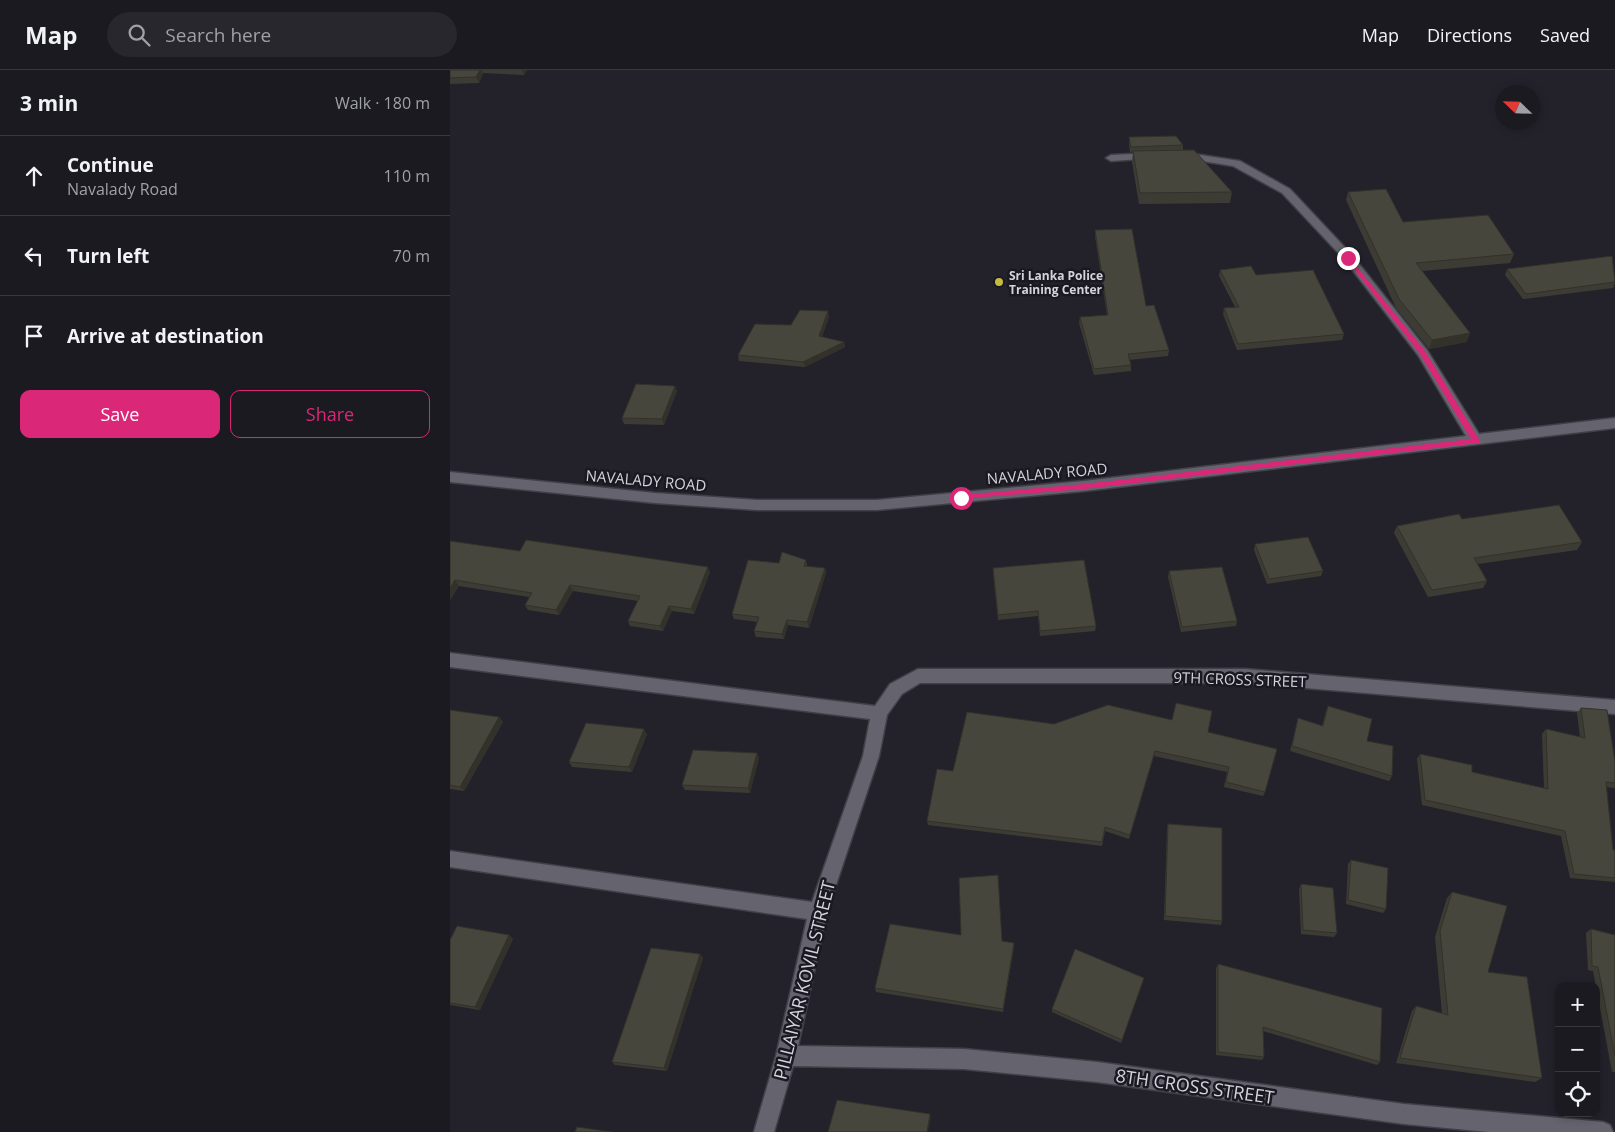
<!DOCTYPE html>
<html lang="en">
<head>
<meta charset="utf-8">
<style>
	body { margin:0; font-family:"Open Sans",sans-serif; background:#27272d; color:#f1f3f6 }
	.controls { position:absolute; right:15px; bottom:15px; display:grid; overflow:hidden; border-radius:10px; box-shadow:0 2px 8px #0003 }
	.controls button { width:45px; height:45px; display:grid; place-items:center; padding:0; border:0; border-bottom:1px solid #38383e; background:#1a1a20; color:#f1f3f6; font:25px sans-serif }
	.compass { position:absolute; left:1045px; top:15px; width:45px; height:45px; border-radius:50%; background:#1a1a20; box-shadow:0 2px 8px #0003; rotate:293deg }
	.stop { position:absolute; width:15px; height:15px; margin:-11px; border:4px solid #db2777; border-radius:50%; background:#fff }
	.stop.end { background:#db2777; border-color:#fff; box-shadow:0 1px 5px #0008 }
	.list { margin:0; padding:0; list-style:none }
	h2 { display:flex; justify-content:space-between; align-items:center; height:65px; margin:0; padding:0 20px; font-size:21px }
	h2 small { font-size:16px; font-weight:400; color:#9fa1a5 }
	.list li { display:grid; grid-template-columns:32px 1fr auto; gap:15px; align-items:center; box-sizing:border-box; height:80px; padding:0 20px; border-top:1px solid #38383e }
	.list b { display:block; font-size:19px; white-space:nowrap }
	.list p { margin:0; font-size:16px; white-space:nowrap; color:#9fa1a5 }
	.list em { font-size:16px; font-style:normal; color:#9fa1a5 }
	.actions { display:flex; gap:10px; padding:15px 20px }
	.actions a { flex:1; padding:11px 0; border:1px solid #db2777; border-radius:10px; text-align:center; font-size:18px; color:#db2777 }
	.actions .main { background:#db2777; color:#fff }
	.icon { flex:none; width:28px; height:28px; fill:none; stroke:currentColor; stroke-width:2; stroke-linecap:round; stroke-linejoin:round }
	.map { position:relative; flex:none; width:1165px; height:1062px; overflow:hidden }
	header { display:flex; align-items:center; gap:30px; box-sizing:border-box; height:70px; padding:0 25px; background:#1a1a20; border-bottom:1px solid #38383e }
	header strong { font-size:24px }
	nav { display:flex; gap:28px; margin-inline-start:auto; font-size:18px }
	.search { width:350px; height:45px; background:#27272d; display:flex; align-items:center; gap:12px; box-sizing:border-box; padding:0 18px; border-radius:28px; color:#9fa1a5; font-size:19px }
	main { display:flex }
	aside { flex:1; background:#1a1a20 }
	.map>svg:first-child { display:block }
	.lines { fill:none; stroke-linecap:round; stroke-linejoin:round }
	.minor-casing { stroke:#413f47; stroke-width:3 }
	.minor { fill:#65646e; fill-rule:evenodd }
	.wall { fill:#3d3c34 }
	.shaded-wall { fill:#32312a }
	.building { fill:#47463c; stroke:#32312a }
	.route { fill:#db2777 }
	.poi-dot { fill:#c5bc3d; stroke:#1a1821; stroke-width:2 }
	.labels { text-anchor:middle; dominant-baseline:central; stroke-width:5; stroke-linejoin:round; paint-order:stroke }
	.far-poi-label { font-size:12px; font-weight:bold; fill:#d4d3da; stroke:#1a1821; text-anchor:start }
	.street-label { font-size:15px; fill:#d4d3da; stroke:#1a1821 }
	.near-street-label { font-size:18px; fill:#d4d3da; stroke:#1a1821 }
</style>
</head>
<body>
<header>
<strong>Map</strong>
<div class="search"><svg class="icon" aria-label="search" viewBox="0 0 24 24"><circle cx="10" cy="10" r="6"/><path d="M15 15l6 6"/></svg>Search here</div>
<nav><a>Map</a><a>Directions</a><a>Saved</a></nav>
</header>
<main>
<aside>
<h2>3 min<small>Walk · 180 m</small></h2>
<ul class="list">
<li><svg class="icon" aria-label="ahead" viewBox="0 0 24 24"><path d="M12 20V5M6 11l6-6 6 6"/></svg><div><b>Continue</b><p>Navalady Road</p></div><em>110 m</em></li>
<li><svg class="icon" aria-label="left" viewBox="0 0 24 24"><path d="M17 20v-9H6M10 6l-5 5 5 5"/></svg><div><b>Turn left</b></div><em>70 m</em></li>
<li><svg class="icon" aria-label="arrive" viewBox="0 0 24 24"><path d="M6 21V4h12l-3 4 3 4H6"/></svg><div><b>Arrive at destination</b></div></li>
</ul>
<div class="actions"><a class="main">Save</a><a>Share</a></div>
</aside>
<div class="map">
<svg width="1165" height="1062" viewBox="0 0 1165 1062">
	<rect width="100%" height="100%" fill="#23222b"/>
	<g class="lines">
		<defs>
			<path id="minor" d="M731,82L790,91L840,119L902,185L977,280L1029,364L1165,348V358L634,421L427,440H307L205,433L0,412V402L205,423L307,430H427L634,411L1016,366L968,285L894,189L832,123L783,96L727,87V83Z
				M703,83L707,84V88L661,91L656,88L661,85Z
				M0,583L425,636L440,614L468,599H795L1165,630V644L795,613H470L452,624L437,645L429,686L377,842L348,976L514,979L647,992L954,1034L1153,1052L1160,1055L1163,1062H1039L954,1054L647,1012L514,999L343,996L324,1062H304L326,986L357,849L0,797V781L362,832L413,686L420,649L0,597Z"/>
		</defs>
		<use href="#minor" class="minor-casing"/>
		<use href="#minor" class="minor"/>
	</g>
	<path class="wall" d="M0,0H77L74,5L33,3L29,13L0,14Z
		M679,67L733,75V80L782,122L780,133L689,134L682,92L683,82H680L679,73Z
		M898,122L953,152L1064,184L1060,193L972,201L1017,272L979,279L946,238L896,130Z
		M645,160L696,236L719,280L718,286L679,290L681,295V301L644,305L629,253L630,247L657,245L645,166Z
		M1057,199L1165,206V213L1163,218L1073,229L1055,205Z
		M770,200L806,205L894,264L892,270L787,280L773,244L774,238L785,237L769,206Z
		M378,241L379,247L372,267L394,272L395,277L355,297L289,291L288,285L341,255Z
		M225,316L227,321L214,355L174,354L172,348Z
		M1012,449L1132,472L1127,480L1028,494L1037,511L1033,518L978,527L944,463L947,456Z
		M0,471L70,481L260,502L244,544L222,541L213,561L180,556L178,551L188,531L123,521L109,545L78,540L75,535L79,527L9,516L0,530Z
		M805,474L873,501L871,506L817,514L804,480Z
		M356,490L357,496L375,498L376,503L359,558L338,555L334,569L306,567L304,561L308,552L284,549L282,544L329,493Z
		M719,501L787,551L786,556L731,562L718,507Z
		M543,504L646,556L645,561L590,566L588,546L548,550Z
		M878,636L917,671L942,706L939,711L840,681L848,648L872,656L876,641Z
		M1131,638L1165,692V717L1164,718L1156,717L1163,780H1165V812L1120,808L1111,766L972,735L967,689L970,684L1022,702L1094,718L1092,664L1096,659L1130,667L1127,643Z
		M0,640L49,647L53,652L14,721L0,719Z
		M604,654L758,662L815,722L813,726L774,717L777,702L704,686L679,769L655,761L652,776L478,755L477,751L503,701Z
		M197,664L182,702L122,697L119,692Z
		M307,683L309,688L300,723L235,720L232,715Z
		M718,754L772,851L771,855L714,850L717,758Z
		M901,790L936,839L933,843L896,834L898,794Z
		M851,814L887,863L884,867L851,864L849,819Z
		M1002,822L1038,902L1092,1008L1085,1012L946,993L962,941L966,936L992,944L985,867L997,828Z
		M1141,859L1165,865V1002H1162L1143,901L1138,900L1136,863Z
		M59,865L63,869L30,940L0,935V870Z
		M552,871L564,877L553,942L426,922L425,918Z
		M250,884L253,888L217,1001L165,995L162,992Z
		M768,894L930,992L927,995L813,961L814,987L812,990L766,985V898Z
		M693,911L671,973L602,942V939Z"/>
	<path class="shaded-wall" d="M30,0H32L33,3L29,13L26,7Z
		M72,0H77L74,5Z
		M378,241L379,247L370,272L369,266Z
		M1020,263L1017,272L979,279L982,270Z
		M394,272L395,277L355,297L353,292Z
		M225,316L227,321L214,355L212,349Z
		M258,497L260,502L244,544L241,539Z
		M375,498L376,503L359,558L357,552Z
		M5,510L9,516L0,530V519Z
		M120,515L123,521L109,545L106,540Z
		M219,536L222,541L213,561L210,556Z
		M337,550L338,555L334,569L332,564Z
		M49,647L53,652L14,721L10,717Z
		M194,659L197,664L182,702L179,697Z
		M705,681L704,686L679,769L680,765Z
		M307,683L309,688L300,723L298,718Z
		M59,865L63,869L30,940L25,937Z
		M564,873V877L553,942V939Z
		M250,884L253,888L217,1001L214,998Z
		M480,1044L481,1047L478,1062H477Z"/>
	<path class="building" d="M0,0H30L26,7L0,8Z
		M726,66L733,75L681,77L679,67Z
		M744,80L782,122L690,123L683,81Z
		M936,119L953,152L1038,145L1064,184L966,193L1020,263L982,270L949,229L898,122Z
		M682,159L696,236L704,235L719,280L678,284L681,295L644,299L630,247L658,245L645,160Z
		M1162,186L1165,212L1076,224L1057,199Z
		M801,196L806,205L863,200L894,264L788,274L774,238L789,237L770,200Z
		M350,240L378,241L369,266L394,272L353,292L288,285L305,254L341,255Z
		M186,314L225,316L212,349L172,348Z
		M1109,435L1132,472L1024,488L1037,511L982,520L947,456L1009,444L1012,449Z
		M858,467L873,501L819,509L805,474Z
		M76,470L258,497L241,539L219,536L210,556L178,551L190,526L120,515L106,540L75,535L82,523L5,510L0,519V471L70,481Z
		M332,482L356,490L354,496L375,498L357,552L337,550L332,564L304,561L309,547L282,544L298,490L329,493Z
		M634,490L646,556L590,561L588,541L548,545L543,498Z
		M772,497L787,551L732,557L719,501Z
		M726,633L762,641L758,662L827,679L815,722L776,712L779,697L705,681L680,765L655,757L652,772L477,751L487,699L503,701L517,642L604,654L658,635L722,650Z
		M878,636L922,649L917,671L943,676L942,706L842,676L848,648L873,656Z
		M1131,638L1157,640L1165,692V713L1156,712L1163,780H1165V808L1124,804L1115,761L975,730L970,684L1022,695V702L1098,719L1096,659L1135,668Z
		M0,640L49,647L10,717L0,715Z
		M136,653L194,659L179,697L119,692Z
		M243,680L307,683L298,718L232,715Z
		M718,754L772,758V851L715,846Z
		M901,790L938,798L936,839L898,830Z
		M548,805L552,871L564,873L553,939L425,918L440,854L511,865L509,808Z
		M851,814L883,818L887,863L853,860Z
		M1002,822L1057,836L1038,902L1077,907L1092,1008L950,988L966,936L998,945L990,861Z
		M7,856L59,865L25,937L0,933V870Z
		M1141,859L1165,865V986L1148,897L1142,896Z
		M201,878L250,884L214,998L162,992Z
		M625,879L694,908L672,970L602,939Z
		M768,894L932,938L930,992L813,957L814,987L768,982Z
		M387,1030L480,1044L477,1062H378Z
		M127,1057L162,1062H125Z"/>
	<path class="route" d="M898,186L975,281L1030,371L1029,373L634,419L508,429V426L511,425L634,414L1021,369L970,284L896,189Z"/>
	<circle class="poi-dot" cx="549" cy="212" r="5"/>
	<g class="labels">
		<g class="far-poi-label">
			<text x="559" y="205">Sri Lanka Police<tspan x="559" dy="14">Training Center</tspan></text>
		</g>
		<g class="street-label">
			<text transform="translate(597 403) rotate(-5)">NAVALADY ROAD</text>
			<text transform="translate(196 410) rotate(5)">NAVALADY ROAD</text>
			<text transform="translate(790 609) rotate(2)">9TH CROSS STREET</text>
		</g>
		<g class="near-street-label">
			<text transform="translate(354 910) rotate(-76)">PILLAIYAR KOVIL STREET</text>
			<text transform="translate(745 1016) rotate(8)">8TH CROSS STREET</text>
		</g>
	</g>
</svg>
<div class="controls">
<button>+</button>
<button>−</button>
<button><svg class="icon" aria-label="locate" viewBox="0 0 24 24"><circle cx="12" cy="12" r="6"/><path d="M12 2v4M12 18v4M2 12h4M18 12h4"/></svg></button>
</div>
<svg class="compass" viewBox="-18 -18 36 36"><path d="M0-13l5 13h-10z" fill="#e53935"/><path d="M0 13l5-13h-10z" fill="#9fa1a5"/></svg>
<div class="stop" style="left:511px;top:428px"></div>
<div class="stop end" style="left:898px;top:188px"></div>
</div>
</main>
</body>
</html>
